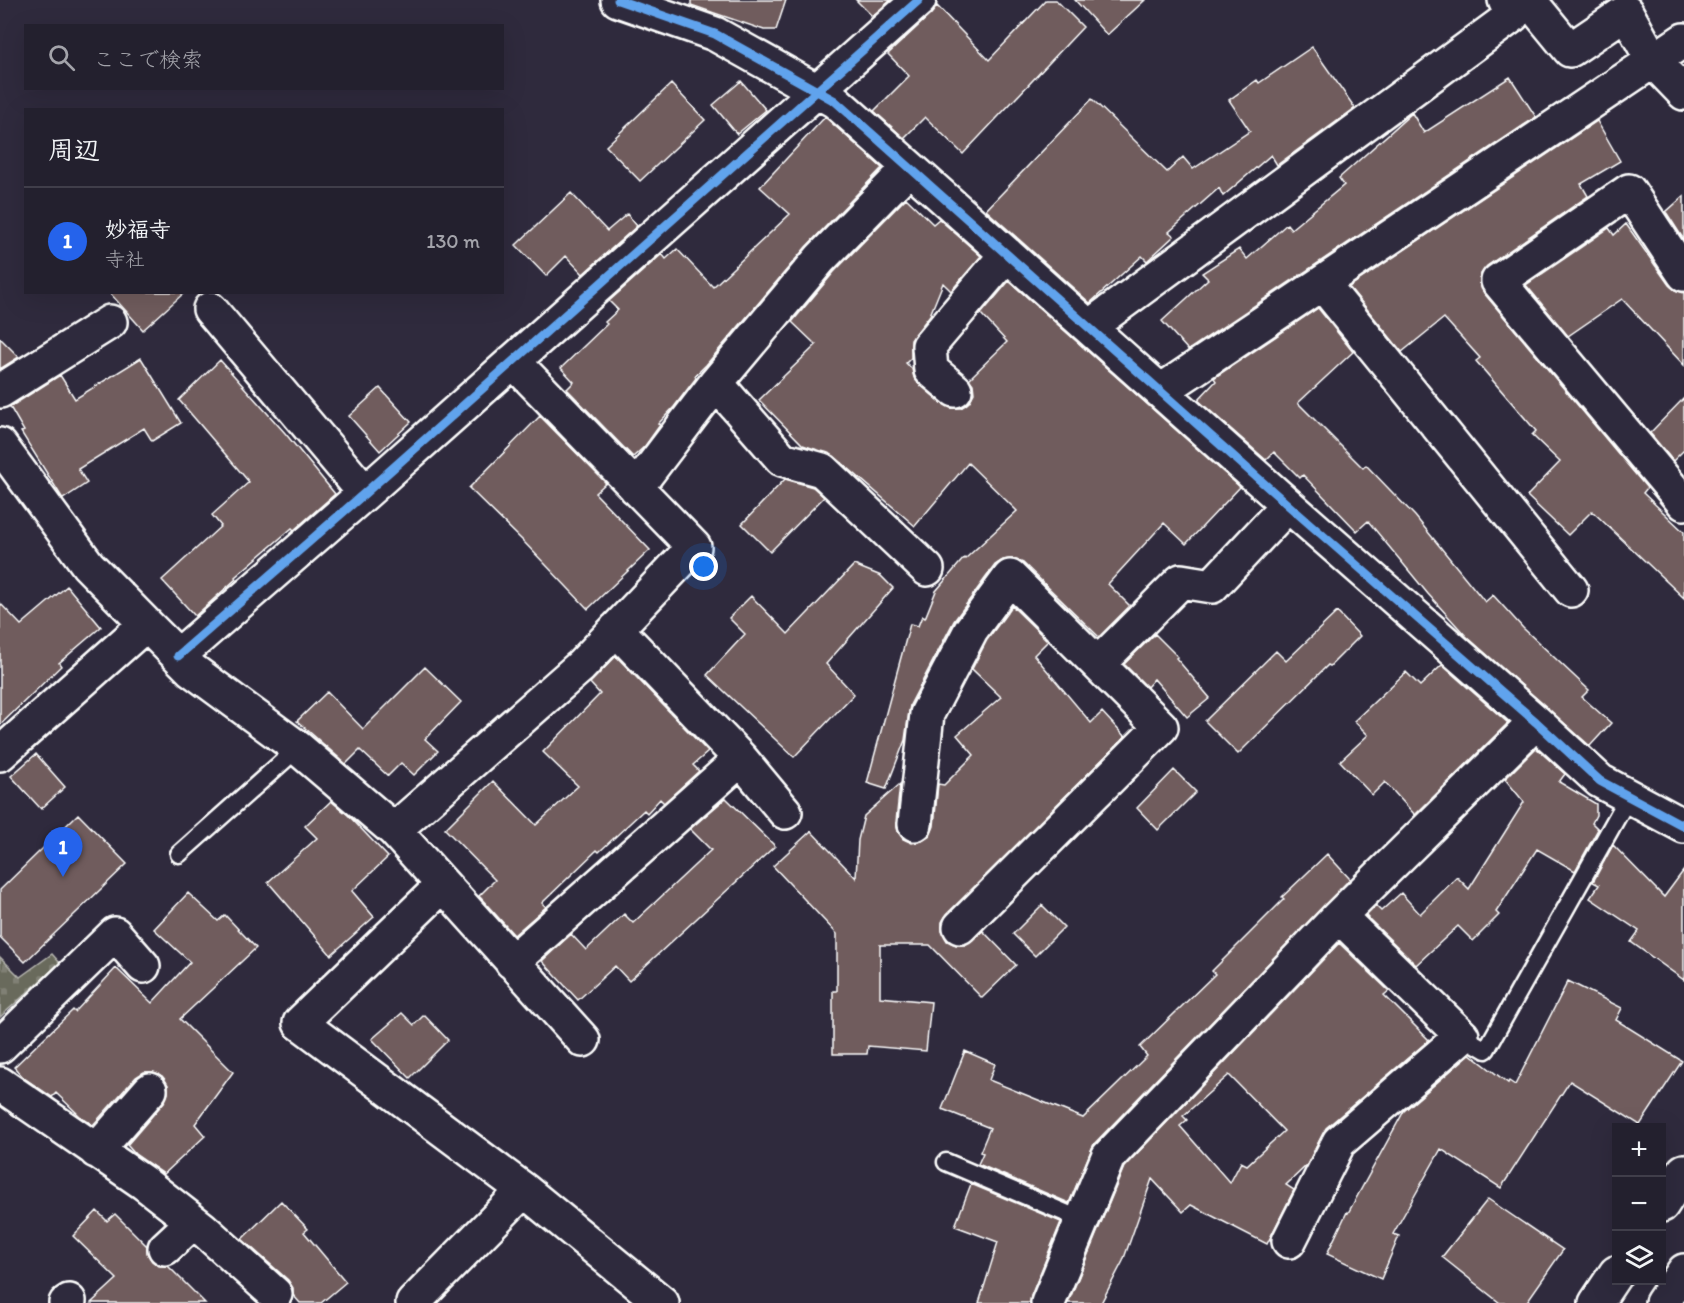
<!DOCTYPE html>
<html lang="ja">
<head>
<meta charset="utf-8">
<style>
	body { margin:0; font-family:Itim,"Klee One",sans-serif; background:#2f2d3a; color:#f1f3f6 }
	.controls { position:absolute; right:18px; bottom:18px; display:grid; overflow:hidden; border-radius:0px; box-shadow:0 6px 24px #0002 }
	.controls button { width:54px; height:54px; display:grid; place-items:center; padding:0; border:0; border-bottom:2px solid #403e4a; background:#23202e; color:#f1f3f6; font:30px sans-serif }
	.you { position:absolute; left:704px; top:567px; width:21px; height:21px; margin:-15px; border:4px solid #fff; border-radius:50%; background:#1a73e8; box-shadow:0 0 0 9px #1a73e833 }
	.badge { display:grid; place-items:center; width:39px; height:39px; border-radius:50%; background:#2563eb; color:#fff; font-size:20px; font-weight:700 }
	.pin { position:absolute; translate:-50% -50px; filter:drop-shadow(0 2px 3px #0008) }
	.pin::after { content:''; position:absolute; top:32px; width:21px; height:18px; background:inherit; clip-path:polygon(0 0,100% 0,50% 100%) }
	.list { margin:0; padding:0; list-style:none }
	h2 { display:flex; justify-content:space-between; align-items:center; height:78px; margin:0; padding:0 24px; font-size:26px }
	h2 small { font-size:20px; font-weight:400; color:#a3a3aa }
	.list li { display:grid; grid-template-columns:39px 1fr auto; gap:18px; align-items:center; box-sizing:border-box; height:108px; padding:0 24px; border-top:2px solid #403e4a }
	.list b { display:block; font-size:22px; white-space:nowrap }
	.list p { margin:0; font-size:20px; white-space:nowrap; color:#a3a3aa }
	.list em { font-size:20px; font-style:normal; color:#a3a3aa }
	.icon { flex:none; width:33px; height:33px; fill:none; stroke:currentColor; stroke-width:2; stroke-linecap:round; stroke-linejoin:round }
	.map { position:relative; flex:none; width:1684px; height:1303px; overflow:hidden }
	.search { position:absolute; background:#23202e; box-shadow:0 6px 24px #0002; left:24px; top:24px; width:480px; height:66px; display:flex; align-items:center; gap:15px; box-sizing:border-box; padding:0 21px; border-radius:0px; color:#a3a3aa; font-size:22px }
	.panel { position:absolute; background:#23202e; box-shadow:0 6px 24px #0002; left:24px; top:108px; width:480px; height:186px; border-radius:0px }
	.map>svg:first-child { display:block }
	.cemetery { fill:url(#cemetery-stones); stroke:#b4b4ae; stroke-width:1.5 }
	.building { fill:#705c5d; stroke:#fff; stroke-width:1.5; fill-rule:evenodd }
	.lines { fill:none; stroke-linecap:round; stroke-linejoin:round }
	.lane-casing { stroke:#fff; stroke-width:21 }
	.street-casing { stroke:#fff; stroke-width:38 }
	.primary-casing { stroke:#fff; stroke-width:38 }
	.lane { stroke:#2f2a3d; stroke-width:16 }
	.street { stroke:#2f2a3d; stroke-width:33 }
	.primary { stroke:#2f2a3d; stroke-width:33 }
	.cycleway-casing { stroke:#2f2a3d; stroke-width:13 }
	.cycleway { stroke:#60a3ed; stroke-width:9 }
</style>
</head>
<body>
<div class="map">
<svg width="1684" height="1303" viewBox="0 0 1684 1303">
	<defs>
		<pattern id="cemetery-stones" width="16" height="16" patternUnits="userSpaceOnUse" patternTransform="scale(1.5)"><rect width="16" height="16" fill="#696a5c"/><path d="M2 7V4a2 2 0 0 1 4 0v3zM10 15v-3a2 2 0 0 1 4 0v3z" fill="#808074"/></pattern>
	</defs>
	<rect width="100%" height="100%" fill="#2f2a3d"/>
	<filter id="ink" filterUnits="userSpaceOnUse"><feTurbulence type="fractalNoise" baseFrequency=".0167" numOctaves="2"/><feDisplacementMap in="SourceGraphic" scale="12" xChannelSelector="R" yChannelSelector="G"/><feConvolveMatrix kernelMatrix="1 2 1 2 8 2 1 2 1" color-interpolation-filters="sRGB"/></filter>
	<g filter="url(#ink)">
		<path class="cemetery" d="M52,954L60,963L0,1017V957L20,977Z"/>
		<path class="building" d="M691,0H786L776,30H764L691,5Z
			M856,0H891L872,16Z
			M1046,0H1056L1083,27L963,154L925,117L904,138L874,111L909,76L888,54L931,14L937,6L989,60Z
			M1075,0H1145L1107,35Z
			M1312,47L1355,108L1277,165L1271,155L1223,196L1219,188L1169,232L1174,236L1147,261L1142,256L1090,303L986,210L1092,99L1167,172L1183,157L1193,169L1250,131L1229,100L1257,80L1259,83Z
			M1510,77L1536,117L1188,350L1162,321L1208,279L1202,273L1239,249L1247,259L1287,224L1291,229L1344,185L1339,178L1412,113L1424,133Z
			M741,81L766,110L737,134L713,105Z
			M671,84L705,120L640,181L606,146Z
			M825,117L882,168L806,247L706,365L695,376L696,378L674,407L658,424L660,425L645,446L633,457L567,389L574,382L561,368L607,324L605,322L618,310L609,301L662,254L666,259L677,249L713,287L790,214L760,187Z
			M1597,121L1620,161L1581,184L1588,196L1487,266L1481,274L1480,284L1484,293L1647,488L1643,493L1684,532V598L1592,511L1568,535L1527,496L1560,462L1532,435L1536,431L1476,361L1480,358L1444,318L1402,352L1349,287Z
			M571,193L607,231L627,214L637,226L583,274L566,256L546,276L516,245Z
			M1684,196V240L1666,212Z
			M906,198L933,224L939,219L981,256L951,291L943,283L930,315L911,340V358L906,363L912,369L914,378L919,384L943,404L951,408H961L969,402L974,393L973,384L969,379L1007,342L981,314L1009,281L1240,487L1186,544L1164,523L1108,584L1130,606L1099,637L1023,563L1013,559L1003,560L995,565L954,621L910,705L905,740L886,789L867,783L910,624L918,626L922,616L925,618L936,591L964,558L965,559L1017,511L968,463L915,526L834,456L803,445L759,400L816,345L792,322L834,272Z
			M1626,224L1669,285L1675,290L1684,293V365L1622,299L1568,336L1526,285L1609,228L1614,235Z
			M109,292H185L143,330Z
			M1318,308L1353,352L1298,403L1363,468L1366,465L1415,516L1485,602L1493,595L1523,628L1589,690L1582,697L1611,723L1590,746L1466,636L1428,594L1368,521L1357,531L1303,475L1300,478L1274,452L1266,460L1198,400L1216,381L1214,378Z
			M0,338L19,357L0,369Z
			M141,358L181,423L152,441L144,428L78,469L87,483L63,499L21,432L24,431L10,407L60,375L75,399Z
			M220,360L285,433L335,494L294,530L292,528L235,577L236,579L195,616L162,580L221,526L212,515L249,482L179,400Z
			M380,388L411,422L380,451L349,416Z
			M1684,398V450L1673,461L1650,433Z
			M540,416L606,483L595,493L650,550L588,609L524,542L469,488Z
			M785,479L813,487L824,497L770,552L742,524Z
			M854,565L881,576L893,588L826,664L854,694L794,757L707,675L745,634L729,618L751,596L788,634Z
			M67,586L101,627L59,663L61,666L0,725V603L21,625Z
			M1012,606L1048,641L1034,655L1091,723L1102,712L1125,737L947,914L942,922V931L947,941L956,945H965L983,931L1016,965L982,998L930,945H880V997L931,1002L926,1051L868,1046L867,1054H833V991H837V934L773,866L811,831L856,878L858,840L864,816L900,784L896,822L898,832L903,839L912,843L922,841L930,836L934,826L938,784L944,785L974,755L957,735L1001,697L972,669L987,640Z
			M1337,612L1360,636L1330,666L1328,665L1238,754L1205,721L1276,651L1286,661Z
			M1155,634L1178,657L1176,658L1210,698L1187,717L1154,679L1147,687L1124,664Z
			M616,656L708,752L693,765L699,771L664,803L660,799L647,813L644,810L599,852L597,850L542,903L546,907L514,935L479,896L495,880L445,829L493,781L536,825L578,786L543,752L600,694L590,683Z
			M1442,665L1508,723L1415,815L1385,782L1372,795L1340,761L1368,735L1354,721L1406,672L1420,686Z
			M425,667L461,702L425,739L438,751L414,775L401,763L388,776L360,750L346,764L297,721L327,692L363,729Z
			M1536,748L1565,774L1559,782L1596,804V815L1592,823L1598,829L1575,871L1537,849L1496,912L1499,915L1473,941L1458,926L1416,965L1366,916L1376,906L1381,911L1401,893L1420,914L1457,877L1469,889L1524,802L1505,779Z
			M36,754L65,787L41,809L11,776Z
			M1174,770L1196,792L1158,830L1137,808Z
			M726,798L775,846L629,981L615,966L578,1000L542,961L571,934L586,950L624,914L633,923L711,850L690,829Z
			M331,801L348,815L388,857L352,891L374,917L331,955L268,882L317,838L305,826Z
			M78,814L127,864L25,962L0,937V890Z
			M1613,845L1664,897L1684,870V980L1631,942L1639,931L1590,898L1599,885L1593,882Z
			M1327,854L1350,879L1094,1144L1069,1203L978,1164L983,1153L980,1152L990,1128L942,1109L965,1051L995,1064L989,1080L1083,1118L1147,1056L1140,1047L1215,974L1212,971L1284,899L1282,897Z
			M188,893L218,921L225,915L256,948L180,1019L233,1072L195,1124L205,1136L164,1174L135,1154L127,1145L164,1102L168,1093V1085L162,1076L153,1072H144L136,1077L93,1125L81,1117L56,1093L52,1097L24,1078L14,1067L73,1010L75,1012L116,968L152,1003L190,962L154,929Z
			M1042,905L1064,927L1035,956L1013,934Z
			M1339,943L1389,991L1384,995L1429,1040L1326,1128L1307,1165L1286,1185L1294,1190L1267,1244L1191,1205L1183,1212L1152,1179L1123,1261L1101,1303H1068L1124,1167ZM1229,1075L1284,1131L1247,1165L1241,1162L1230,1183L1180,1126L1187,1120L1183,1116Z
			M1568,981L1622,1008L1616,1020L1682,1061L1640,1125L1570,1081L1501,1188L1441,1149L1393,1234L1399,1236L1381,1279L1327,1254L1347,1212L1348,1213L1404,1111L1470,1054L1508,1083L1509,1081L1515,1085Z
			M402,1013L414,1025L424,1015L448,1040L410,1078L372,1039Z
			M971,1184L1061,1222L1031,1296L1030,1303H979L998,1242L955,1226Z
			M1488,1199L1563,1250L1526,1303H1500L1442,1257Z
			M281,1201L308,1229L304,1232L346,1282L321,1303H300L293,1295V1288L288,1280L242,1239Z
			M97,1211L107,1221L115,1214L147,1246V1253L152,1261L159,1266H168L205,1303H91L117,1279L73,1236Z"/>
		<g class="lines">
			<defs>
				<path id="lane" d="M179,854L298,748
					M1462,1036L1486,1050L1629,796
					M946,1162L1082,1220"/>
				<path id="street" d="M618,0L715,34L835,101L1288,505L1536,722L1600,781L1684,826
					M1529,0L1570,50L1626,12L1653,61L1684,93
					M1684,274L1629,191L1498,281L1684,503
					M1322,283L1571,590
					M210,309L365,493
					M1089,327L1512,16L1505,0
					M716,383L782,459L822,470L927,569
					M955,390L931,370L929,346L1007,254
					M0,391L110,322
					M1161,391L1684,40
					M0,445L88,565L146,624L192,670L298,748L394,830L583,1040
					M636,488L716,383L820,259L909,168
					M178,656L365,493L919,0
					M1098,664L1181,581L1212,586L1288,505
					M0,754L146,624
					M741,759L785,812
					M915,824L927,714L971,630L1010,577L1161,727L960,927
					M394,830L581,666L694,547L513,361
					M443,885L300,1023L524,1190
					M512,962L741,759L616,629
					M0,1046L115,934L143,966
					M0,1084L144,1183L203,1229L275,1294
					M96,1151L150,1090
					M1289,1241L1339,1142L1462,1036L1339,916
					M165,1248L193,1222
					M66,1303L69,1301
					M413,1303L524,1190L662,1303
					M1048,1303L1108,1157L1339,916L1536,722"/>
				<path id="primary" d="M1662,1205L1684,1171
					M1596,1303L1616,1273
					M1662,1303L1684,1271"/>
			</defs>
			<use href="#lane" class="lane-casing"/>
			<use href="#street" class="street-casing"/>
			<use href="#primary" class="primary-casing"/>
			<use href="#lane" class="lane"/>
			<use href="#street" class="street"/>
			<use href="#primary" class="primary"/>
			<defs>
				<path id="cycleway" d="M618,0L715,34L835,101L1288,505L1536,722L1600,781L1684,826
					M178,656L365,493L919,0"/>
			</defs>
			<use href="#cycleway" class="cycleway-casing"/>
			<use href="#cycleway" class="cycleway"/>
		</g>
	</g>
</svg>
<div class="controls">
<button>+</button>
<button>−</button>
<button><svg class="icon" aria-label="layers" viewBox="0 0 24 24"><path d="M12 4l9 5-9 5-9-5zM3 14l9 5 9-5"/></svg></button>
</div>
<div class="you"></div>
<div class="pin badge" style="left:63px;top:877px">1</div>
<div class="search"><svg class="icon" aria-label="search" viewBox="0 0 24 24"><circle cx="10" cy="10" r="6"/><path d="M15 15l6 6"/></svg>ここで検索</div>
<section class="panel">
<h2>周辺<small></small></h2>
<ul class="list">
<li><span class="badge">1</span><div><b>妙福寺</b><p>寺社</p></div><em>130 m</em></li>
</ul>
</section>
</div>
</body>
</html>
